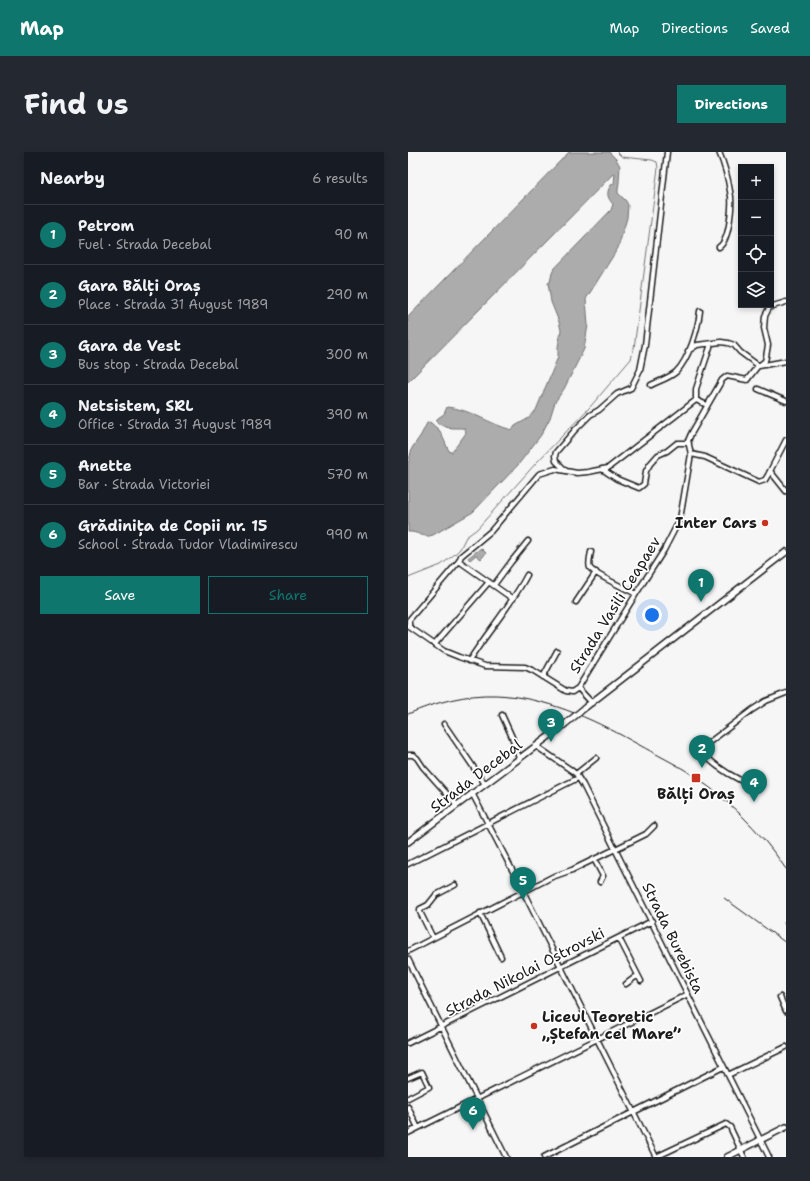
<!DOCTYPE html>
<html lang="en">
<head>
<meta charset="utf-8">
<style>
	body { margin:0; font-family:"Shantell Sans",sans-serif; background:#242831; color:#f1f3f6 }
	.controls { position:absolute; right:12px; top:12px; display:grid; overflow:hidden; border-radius:0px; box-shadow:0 2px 6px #0003 }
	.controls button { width:36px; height:36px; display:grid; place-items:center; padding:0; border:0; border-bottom:1px solid #363941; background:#171b24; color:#f1f3f6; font:20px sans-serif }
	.you { position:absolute; left:244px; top:463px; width:14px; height:14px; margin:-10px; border:3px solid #fff; border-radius:50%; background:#1a73e8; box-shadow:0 0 0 6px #1a73e833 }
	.badge { display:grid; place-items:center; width:26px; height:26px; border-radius:50%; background:#0f766e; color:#fff; font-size:13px; font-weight:700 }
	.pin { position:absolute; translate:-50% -33px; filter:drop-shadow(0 1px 2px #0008) }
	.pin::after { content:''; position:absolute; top:21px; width:14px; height:12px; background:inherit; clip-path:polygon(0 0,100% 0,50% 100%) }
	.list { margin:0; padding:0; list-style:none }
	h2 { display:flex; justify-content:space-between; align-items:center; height:52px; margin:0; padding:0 16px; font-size:17px }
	h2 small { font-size:13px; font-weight:400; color:#9ea1a6 }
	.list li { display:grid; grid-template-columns:26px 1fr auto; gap:12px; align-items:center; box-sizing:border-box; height:60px; padding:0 16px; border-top:1px solid #363941 }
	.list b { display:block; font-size:15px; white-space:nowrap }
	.list p { margin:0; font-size:13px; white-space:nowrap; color:#9ea1a6 }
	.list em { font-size:13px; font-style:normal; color:#9ea1a6 }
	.actions { display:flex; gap:8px; padding:12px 16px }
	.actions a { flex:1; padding:9px 0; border:1px solid #0f766e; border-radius:0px; text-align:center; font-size:14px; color:#0f766e }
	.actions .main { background:#0f766e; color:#fff }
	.icon { flex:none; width:22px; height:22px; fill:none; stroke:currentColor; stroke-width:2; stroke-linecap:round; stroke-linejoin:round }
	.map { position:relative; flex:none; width:378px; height:1005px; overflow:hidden; border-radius:0px }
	header { display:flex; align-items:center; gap:24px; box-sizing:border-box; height:56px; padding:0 20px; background:#0f766e; color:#fff }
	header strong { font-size:19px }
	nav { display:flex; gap:22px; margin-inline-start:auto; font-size:14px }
	.intro { display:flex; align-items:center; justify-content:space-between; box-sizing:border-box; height:96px; padding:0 24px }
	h1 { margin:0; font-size:28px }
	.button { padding:10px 18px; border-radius:0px; background:#0f766e; color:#fff; font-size:14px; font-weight:700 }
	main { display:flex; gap:24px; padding:0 24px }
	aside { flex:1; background:#171b24; border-radius:0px; box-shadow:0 2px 6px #0003 }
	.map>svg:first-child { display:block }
	.water { fill:#acacac; stroke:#727272 }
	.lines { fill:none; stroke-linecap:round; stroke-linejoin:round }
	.stream { stroke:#727272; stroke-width:1 }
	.minor-casing { stroke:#1c1c1c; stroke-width:7 }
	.major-casing { stroke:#1c1c1c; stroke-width:8 }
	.minor { stroke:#fff; stroke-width:4 }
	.major { stroke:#fff; stroke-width:5 }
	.rail { stroke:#1c1c1c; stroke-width:1 }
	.major-bridge-casing { stroke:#1c1c1c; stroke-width:8; stroke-linecap:butt }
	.major-bridge { stroke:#fff; stroke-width:5 }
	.poi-dot { fill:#c8321e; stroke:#fff; stroke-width:1.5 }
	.labels { text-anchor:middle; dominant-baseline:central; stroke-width:3.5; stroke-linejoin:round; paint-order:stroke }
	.poi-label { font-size:15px; font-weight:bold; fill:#1c1c1c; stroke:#fff; text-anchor:end }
	.street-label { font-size:15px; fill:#1c1c1c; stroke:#fff }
</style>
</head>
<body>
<header>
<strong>Map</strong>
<nav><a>Map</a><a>Directions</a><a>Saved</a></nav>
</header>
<div class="intro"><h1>Find us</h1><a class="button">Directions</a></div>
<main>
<aside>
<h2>Nearby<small>6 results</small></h2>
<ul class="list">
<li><span class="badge">1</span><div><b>Petrom</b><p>Fuel · Strada Decebal</p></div><em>90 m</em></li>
<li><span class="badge">2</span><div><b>Gara Bălți Oraș</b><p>Place · Strada 31 August 1989</p></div><em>290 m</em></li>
<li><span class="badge">3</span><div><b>Gara de Vest</b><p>Bus stop · Strada Decebal</p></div><em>300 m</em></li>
<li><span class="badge">4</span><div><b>Netsistem, SRL</b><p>Office · Strada 31 August 1989</p></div><em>390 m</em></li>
<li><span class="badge">5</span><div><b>Anette</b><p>Bar · Strada Victoriei</p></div><em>570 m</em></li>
<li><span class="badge">6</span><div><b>Grădinița de Copii nr. 15</b><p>School · Strada Tudor Vladimirescu</p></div><em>990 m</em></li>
</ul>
<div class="actions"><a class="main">Save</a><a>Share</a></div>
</aside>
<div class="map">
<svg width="378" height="1005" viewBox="0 0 378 1005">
	<rect width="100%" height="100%" fill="#f6f6f6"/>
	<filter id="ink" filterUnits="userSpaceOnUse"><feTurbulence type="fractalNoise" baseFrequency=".025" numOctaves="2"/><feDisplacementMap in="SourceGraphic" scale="8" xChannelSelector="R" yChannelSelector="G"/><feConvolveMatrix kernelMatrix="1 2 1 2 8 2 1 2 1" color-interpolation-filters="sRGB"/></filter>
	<g filter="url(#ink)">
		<path class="water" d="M161,0H201L208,7L212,14L211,30L210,38V41L218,49L220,53L219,66L210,96L178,147L180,173L176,197L156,237L147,250L142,266L133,283L110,313L65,360L25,383C15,387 10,379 0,380V312L4,296L13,283L19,271L22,270L32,279L40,297L42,300H44L58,281L57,277L54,276H44L30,272L28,269L30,266L36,262L39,255C62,257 81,272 104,278L107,274L121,266L128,258L150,205V195L153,178L151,170L143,150L140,131L142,130L144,121L146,117L203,58L205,52C199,46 198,40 203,33L206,32L207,20L0,230V165Z
			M73,396L78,401L73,407L68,403L62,408L60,406Z"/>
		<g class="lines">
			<path class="stream" d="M0,426L33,413L47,402L52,397L58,385L69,377L129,310L182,255L223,207L226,196L250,16L249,10L244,8L214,5L209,0"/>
			<defs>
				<path id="minor" d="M311,0C316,12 320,26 322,39C325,50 322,88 311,95
					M280,199L289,193L313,190L320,191L326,193L332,200L351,214L378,209
					M243,233C251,229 261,226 268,220C281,207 290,177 292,159
					M350,237L378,249
					M288,248V237L303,192
					M283,302L297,305L351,330L357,328L360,323L378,288
					M194,317L209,327L231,336L236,332L238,319L242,312L250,303L259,299L269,291H281
					M157,318L148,309L147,304L148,300L167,278L182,263L191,258L209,242L223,236L232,218L237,193L259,0
					M362,319L378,339
					M183,400C182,405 180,412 182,416C188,424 218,436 228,442
					M51,409L105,447
					M86,433L103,410L120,389
					M168,450L188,420
					M0,474L36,499L51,505L77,514L117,515L126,519L158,539L164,540L170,536
					M1,474V468L51,409L53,404L83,379L131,322L147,317L169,321L180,320L200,316L288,248L299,253
					M27,492L81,430
					M61,509C79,480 103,454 119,423
					M135,525L149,499
					M184,551L170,536L228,442L256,398L272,367L283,302L280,289L283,282L314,228L319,224L339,228L349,215L357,209L358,205L360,193L356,176L357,164L361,156L365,154L378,150
					M94,563L104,585L111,606
					M36,572L77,632
					M128,594L163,618L168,622L175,633L361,1005
					M0,603H5L9,606L15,615L49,653
					M168,622L188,606
					M332,628C322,623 294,607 295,595L344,558L358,549L378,541
					M64,641L112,733L248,1005
					M186,707L195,724L192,730
					M0,712L170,626
					M72,761L93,805
					M25,786L12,760V757L20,753L28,743L47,733
					M211,786L233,829
					M0,799L144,725L164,718L230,686L238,682L246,674
					M0,807L98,1005
					M218,832L230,823
					M372,845L378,859
					M0,891L244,769
					M320,923L378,895
					M0,926L14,920L21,935L0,946
					M0,955L10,976
					M0,981L280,842
					M136,1005L315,915
					M248,1005L318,972L322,975L336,1005"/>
				<path id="major" d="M179,554L378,400
					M0,690L156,573
					M319,1005L378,975"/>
			</defs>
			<use href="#minor" class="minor-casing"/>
			<use href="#major" class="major-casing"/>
			<use href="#minor" class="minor"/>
			<use href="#major" class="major"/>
			<path class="rail" d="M0,562C28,550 58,542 88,543C136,545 183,566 224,589C242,599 260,608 277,618C317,644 352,678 378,717
				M316,746L378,791
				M376,771L378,774"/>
			<defs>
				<path id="major-bridge" d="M156,573L179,554"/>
			</defs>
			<use href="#major-bridge" class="major-bridge-casing"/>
			<use href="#major-bridge" class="major-bridge"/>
		</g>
	</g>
	<g class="poi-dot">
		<circle cx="357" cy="371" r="4"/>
		<rect x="283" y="621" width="10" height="10" rx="2"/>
		<circle cx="126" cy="874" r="4"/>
	</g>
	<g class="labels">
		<g class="poi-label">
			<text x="349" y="371">Inter Cars</text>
			<text x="288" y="642" text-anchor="middle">Bălți Oraș</text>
			<text x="134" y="865" text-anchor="start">Liceul Teoretic<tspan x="134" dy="17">„Ștefan cel Mare”</tspan></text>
		</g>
		<g class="street-label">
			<text transform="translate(207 453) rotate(-58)">Strada Vasili Ceapaev</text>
			<text transform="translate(68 624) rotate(-37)">Strada Decebal</text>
			<text transform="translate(265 786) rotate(64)">Strada Burebista</text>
			<text transform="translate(117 820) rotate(-27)">Strada Nikolai Ostrovski</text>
		</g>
	</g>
</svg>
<div class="controls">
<button>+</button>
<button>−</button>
<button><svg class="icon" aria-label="locate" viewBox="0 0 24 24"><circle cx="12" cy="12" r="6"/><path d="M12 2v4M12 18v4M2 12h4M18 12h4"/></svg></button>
<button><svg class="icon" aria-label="layers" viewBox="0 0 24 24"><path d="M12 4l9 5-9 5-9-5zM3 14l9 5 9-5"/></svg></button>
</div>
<div class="you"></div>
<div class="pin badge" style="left:293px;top:450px">1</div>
<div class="pin badge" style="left:294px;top:616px">2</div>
<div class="pin badge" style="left:143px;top:590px">3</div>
<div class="pin badge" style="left:346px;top:650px">4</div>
<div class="pin badge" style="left:115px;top:748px">5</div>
<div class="pin badge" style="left:65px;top:978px">6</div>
</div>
</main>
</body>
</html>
